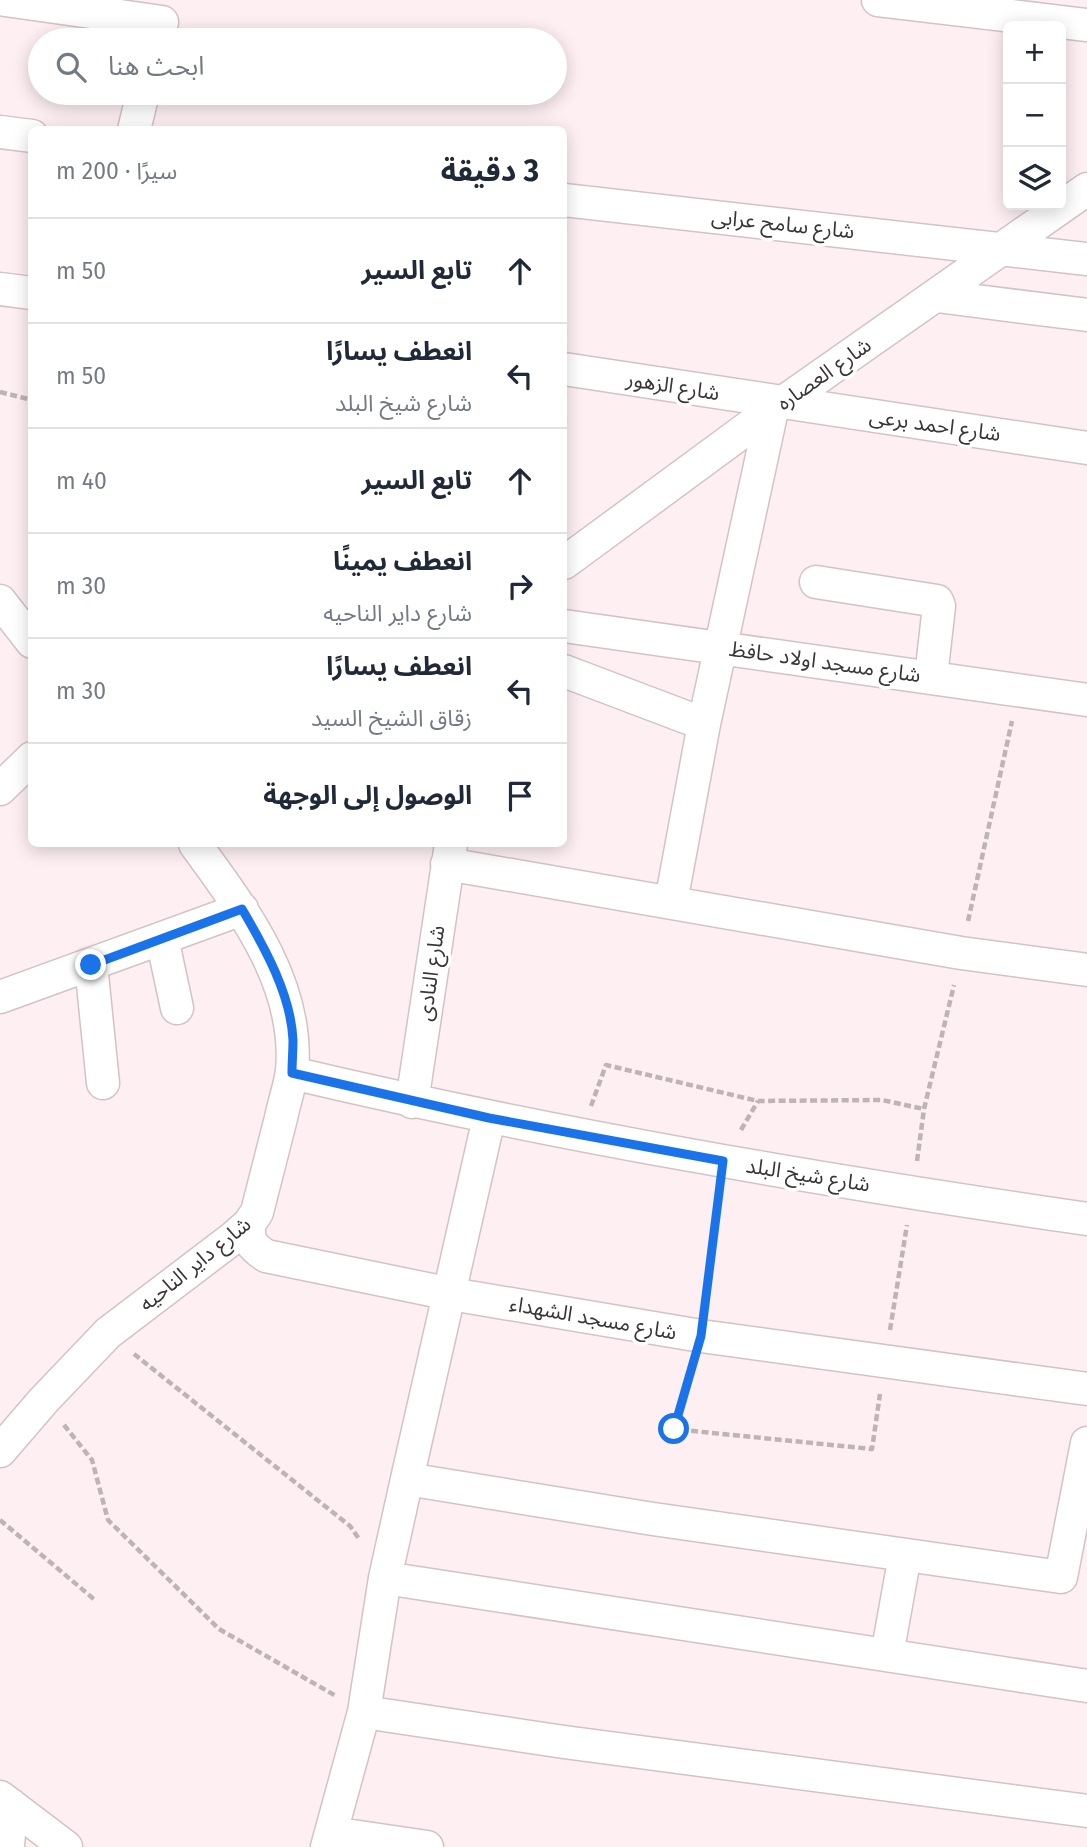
<!DOCTYPE html>
<html lang="ar">
<head>
<meta charset="utf-8">
<style>
	body { margin:0; font-family:"Fira Sans","Noto Sans Arabic",sans-serif; background:#f2f2f3; color:#1f2937; direction:rtl }
	.controls { position:absolute; right:21px; top:21px; display:grid; overflow:hidden; border-radius:10px; box-shadow:0 4px 18px #0003 }
	.controls button { width:63px; height:63px; display:grid; place-items:center; padding:0; border:0; border-bottom:2px solid #e0e1e3; background:#fff; color:#1f2937; font:35px sans-serif }
	.stop { position:absolute; width:21px; height:21px; margin:-16px; border:5px solid #1a73e8; border-radius:50%; background:#fff }
	.stop.end { background:#1a73e8; border-color:#fff; box-shadow:0 2px 7px #0008 }
	.list { margin:0; padding:0; list-style:none }
	h2 { display:flex; justify-content:space-between; align-items:center; height:91px; margin:0; padding:0 28px; font-size:30px }
	h2 small { font-size:23px; font-weight:400; color:#747a83 }
	.list li { display:grid; grid-template-columns:46px 1fr auto; gap:21px; align-items:center; box-sizing:border-box; height:105px; padding:0 28px; border-top:2px solid #e0e1e3 }
	.list b { display:block; font-size:26px; white-space:nowrap }
	.list p { margin:0; font-size:23px; white-space:nowrap; color:#747a83 }
	.list em { font-size:23px; font-style:normal; color:#747a83 }
	.icon { flex:none; width:38px; height:38px; fill:none; stroke:currentColor; stroke-width:2; stroke-linecap:round; stroke-linejoin:round }
	.map { position:relative; flex:none; width:1087px; height:1847px; overflow:hidden; direction:ltr }
	.search { position:absolute; background:#fff; box-shadow:0 4px 18px #0003; left:28px; top:28px; width:539px; height:77px; display:flex; align-items:center; gap:18px; box-sizing:border-box; padding:0 24px; border-radius:38px; color:#747a83; font-size:26px }
	.panel { position:absolute; background:#fff; box-shadow:0 4px 18px #0003; left:28px; top:126px; width:539px; height:721px; border-radius:10px; direction:rtl }
	.map>svg:first-child { display:block }
	.lines { fill:none; stroke-linecap:round; stroke-linejoin:round }
	.minor-casing { stroke:#d3c3c5; stroke-width:35 }
	.path { stroke:#beb3b5; stroke-width:4.5; stroke-dasharray:7 3.5; stroke-linecap:butt }
	.minor { stroke:#fff; stroke-width:32 }
	.route { stroke:#1a73e8; stroke-width:9 }
	.labels { text-anchor:middle; dominant-baseline:central; stroke-width:7; stroke-linejoin:round; paint-order:stroke }
	.street-label { font-size:21px; fill:#3a3435; stroke:#fff }
</style>
</head>
<body>
<div class="map">
<svg width="1087" height="1847" viewBox="0 0 1087 1847">
	<rect width="100%" height="100%" fill="#fdeff2"/>
	<g class="lines">
		<defs>
			<path id="minor" d="M5,0L162,22
				M878,0L1087,25
				M134,130L143,93
				M0,132L32,136
				M564,200L1087,259
				M0,289L32,293
				M937,296L1087,315
				M564,369L1087,448
				M564,563L772,410L1087,189
				M816,582L937,601L939,606L931,677
				M0,601L32,642
				M564,626L1087,700
				M564,671L704,724
				M0,789L32,758
				M447,864L961,953L1087,970
				M671,902L704,724L772,410
				M162,938L177,1008
				M91,965L103,1083
				M0,997L242,909
				M292,1073C554,1135 820,1180 1087,1219
				M412,1102L451,844
				M249,1224C248,1241 251,1246 266,1256L451,1294L701,1336L1087,1389
				M0,1451L44,1400L108,1333L233,1238L249,1224L257,1212C265,1181 273,1149 281,1118C284,1103 290,1086 292,1071C300,984 243,910 195,844
				M407,1479L489,1118
				M385,1578L1087,1686
				M887,1655L905,1555
				M364,1712L564,1742L1087,1811
				M0,1797L66,1847
				M332,1833L427,1847
				M8,1847L11,1805
				M327,1847L364,1712L385,1578L407,1479L653,1519L1061,1577L1087,1443"/>
		</defs>
		<use href="#minor" class="minor-casing"/>
		<path class="path" d="M0,392L32,400
			M968,921L1012,721
			M591,1106L606,1065L758,1101L882,1100L924,1109
			M741,1130L758,1101
			M917,1161L924,1109L954,985
			M705,1303L719,1194
			M890,1330L907,1225
			M134,1354L350,1526L359,1539
			M692,1366L673,1429L872,1449L880,1394
			M64,1425L92,1460L108,1520L219,1629L336,1696
			M0,1520L95,1600"/>
		<use href="#minor" class="minor"/>
	</g>
	<g class="lines">
		<path class="route" d="M91,965L242,909C265,948 291,995 293,1040C293,1051 292,1062 292,1073L489,1118L723,1161L701,1336L674,1429"/>
	</g>
	<g class="labels">
		<g class="street-label">
			<text transform="translate(783 224) rotate(6)">شارع سامح عرابى</text>
			<text transform="translate(824 374) rotate(-35)">شارع العصاره</text>
			<text transform="translate(673 386) rotate(9)">شارع الزهور</text>
			<text transform="translate(935 425) rotate(8)">شارع احمد برعى</text>
			<text transform="translate(825 662) rotate(8)">شارع مسجد اولاد حافظ</text>
			<text transform="translate(431 973) rotate(-82)">شارع النادى</text>
			<text transform="translate(808 1175) rotate(9)">شارع شيخ البلد</text>
			<text transform="translate(195 1264) rotate(-39)">شارع داير الناحيه</text>
			<text transform="translate(593 1318) rotate(10)">شارع مسجد الشهداء</text>
		</g>
	</g>
</svg>
<div class="controls">
<button>+</button>
<button>−</button>
<button><svg class="icon" aria-label="layers" viewBox="0 0 24 24"><path d="M12 4l9 5-9 5-9-5zM3 14l9 5 9-5"/></svg></button>
</div>
<div class="stop" style="left:674px;top:1429px"></div>
<div class="stop end" style="left:91px;top:965px"></div>
<div class="search"><svg class="icon" aria-label="search" viewBox="0 0 24 24"><circle cx="10" cy="10" r="6"/><path d="M15 15l6 6"/></svg>ابحث هنا</div>
<section class="panel">
<h2>3 دقيقة<small>سيرًا · 200 m</small></h2>
<ul class="list">
<li><svg class="icon" aria-label="ahead" viewBox="0 0 24 24"><path d="M12 20V5M6 11l6-6 6 6"/></svg><div><b>تابع السير</b></div><em>50 m</em></li>
<li><svg class="icon" aria-label="left" viewBox="0 0 24 24"><path d="M17 20v-9H6M10 6l-5 5 5 5"/></svg><div><b>انعطف يسارًا</b><p>شارع شيخ البلد</p></div><em>50 m</em></li>
<li><svg class="icon" aria-label="ahead" viewBox="0 0 24 24"><path d="M12 20V5M6 11l6-6 6 6"/></svg><div><b>تابع السير</b></div><em>40 m</em></li>
<li><svg class="icon" aria-label="right" viewBox="0 0 24 24"><path d="M7 20v-9h11M14 6l5 5-5 5"/></svg><div><b>انعطف يمينًا</b><p>شارع داير الناحيه</p></div><em>30 m</em></li>
<li><svg class="icon" aria-label="left" viewBox="0 0 24 24"><path d="M17 20v-9H6M10 6l-5 5 5 5"/></svg><div><b>انعطف يسارًا</b><p>زقاق الشيخ السيد</p></div><em>30 m</em></li>
<li><svg class="icon" aria-label="arrive" viewBox="0 0 24 24"><path d="M6 21V4h12l-3 4 3 4H6"/></svg><div><b>الوصول إلى الوجهة</b></div></li>
</ul>
</section>
</div>
</body>
</html>
